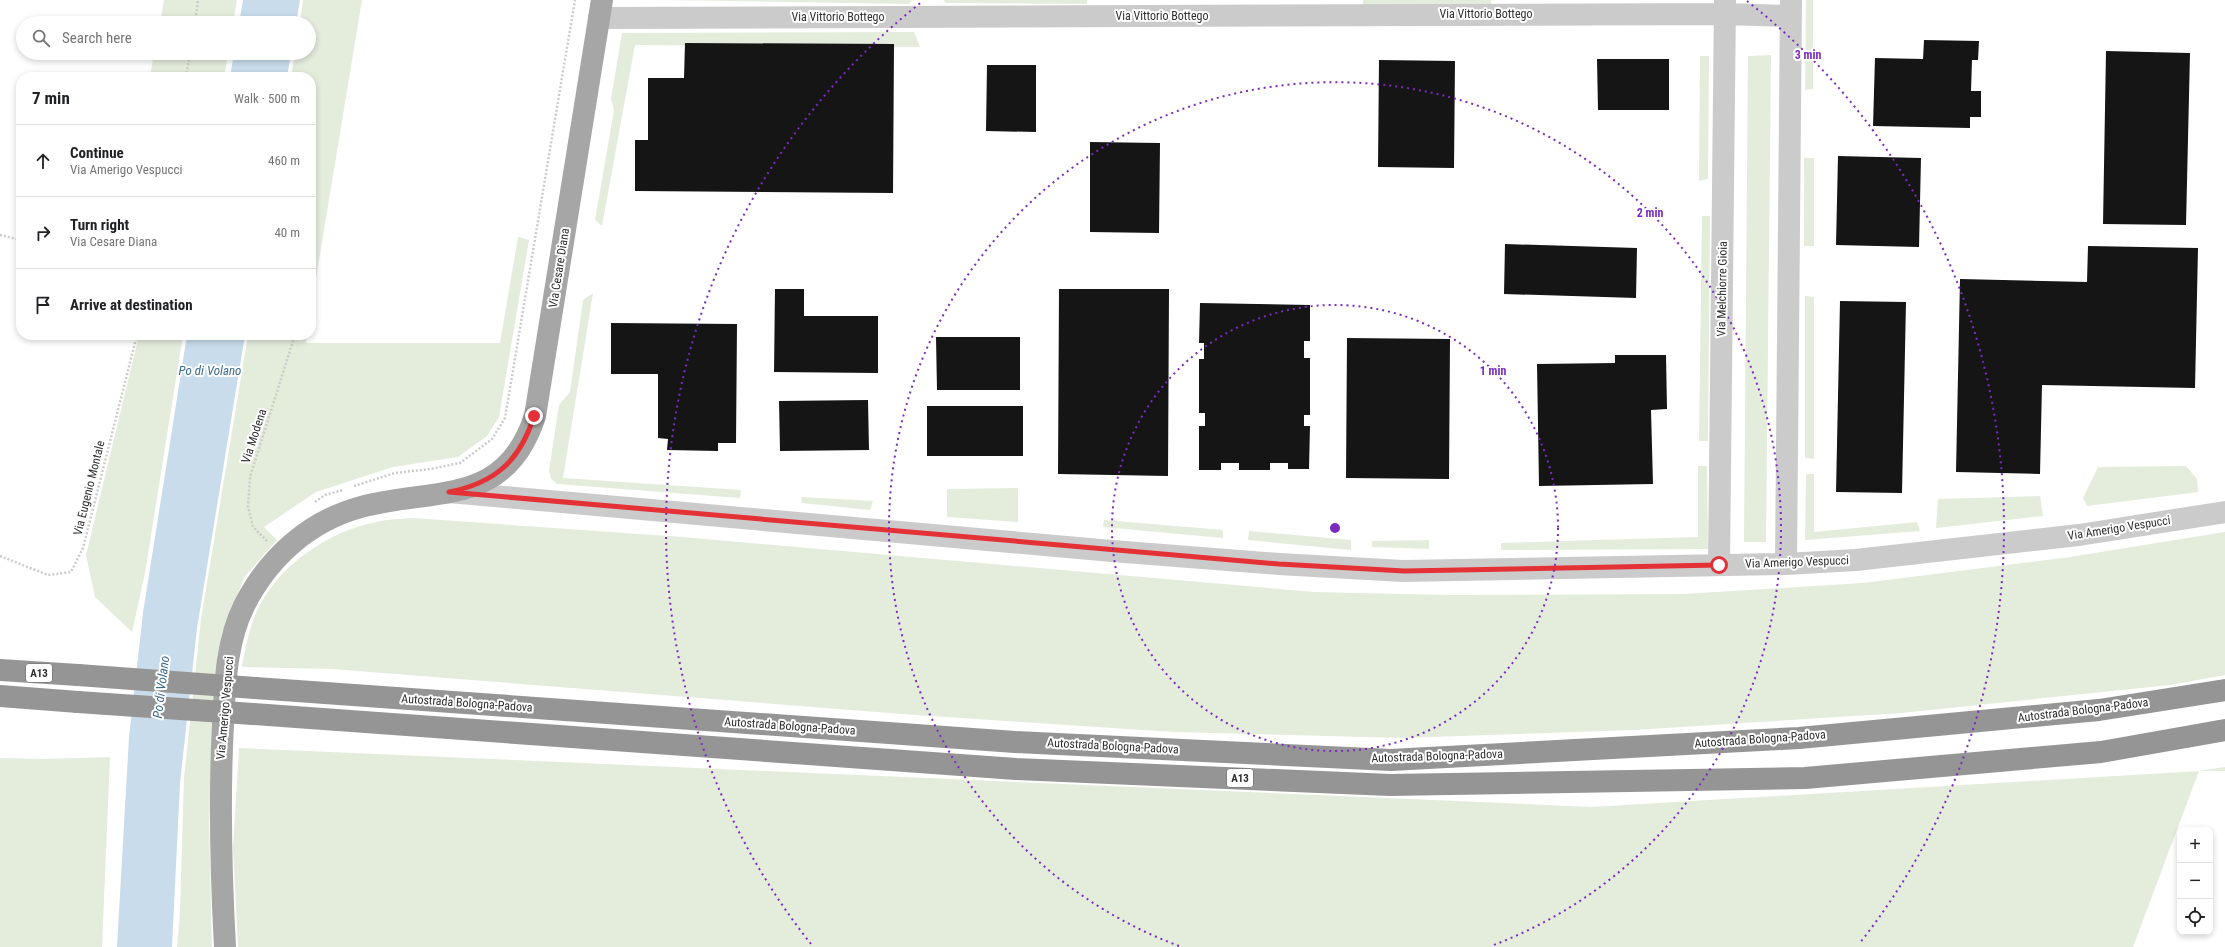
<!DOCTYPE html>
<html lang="en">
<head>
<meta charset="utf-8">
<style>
	body { margin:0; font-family:"Roboto Condensed",sans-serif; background:#f6f6f6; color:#202124 }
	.controls { position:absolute; right:12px; bottom:12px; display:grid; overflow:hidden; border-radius:8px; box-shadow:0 2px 6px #0003 }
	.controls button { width:36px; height:36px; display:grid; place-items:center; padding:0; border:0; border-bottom:1px solid #e0e0e0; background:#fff; color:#202124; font:20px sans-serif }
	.stop { position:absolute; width:12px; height:12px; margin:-9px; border:3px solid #e43135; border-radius:50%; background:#fff }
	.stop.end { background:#e43135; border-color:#fff; box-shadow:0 1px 4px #0008 }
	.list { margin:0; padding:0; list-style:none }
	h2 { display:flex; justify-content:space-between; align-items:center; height:52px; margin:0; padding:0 16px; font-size:17px }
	h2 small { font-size:13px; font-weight:400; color:#757577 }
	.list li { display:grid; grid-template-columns:26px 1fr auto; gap:12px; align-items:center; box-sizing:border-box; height:72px; padding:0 16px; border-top:1px solid #e0e0e0 }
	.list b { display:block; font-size:15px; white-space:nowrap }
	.list p { margin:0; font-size:13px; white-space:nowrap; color:#757577 }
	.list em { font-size:13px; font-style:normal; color:#757577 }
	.icon { flex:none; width:22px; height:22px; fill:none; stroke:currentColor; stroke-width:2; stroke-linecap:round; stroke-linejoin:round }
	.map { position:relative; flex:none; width:2225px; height:947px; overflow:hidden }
	.search { position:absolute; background:#fff; box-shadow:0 2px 6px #0003; left:16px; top:16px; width:300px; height:44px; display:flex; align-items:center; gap:10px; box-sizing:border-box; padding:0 14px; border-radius:22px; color:#757577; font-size:15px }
	.panel { position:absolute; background:#fff; box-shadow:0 2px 6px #0003; left:16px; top:72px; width:300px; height:268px; border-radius:16px }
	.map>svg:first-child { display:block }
	.green { fill:#e4ecdc }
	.water { fill:#c8dceb }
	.building { fill:#151515 }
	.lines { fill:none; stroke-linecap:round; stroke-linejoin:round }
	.path { stroke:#cbcbcb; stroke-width:2.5; stroke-dasharray:2 2; stroke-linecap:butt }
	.minor { stroke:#cbcbcb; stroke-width:22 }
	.major { stroke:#a6a6a6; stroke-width:22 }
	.highway { stroke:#959595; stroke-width:22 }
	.highway-bridge { stroke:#959595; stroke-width:22 }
	.route { stroke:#e43135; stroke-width:5 }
	.ring { fill:none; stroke:#7b2cbf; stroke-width:2; stroke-dasharray:2 4 }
	.labels { text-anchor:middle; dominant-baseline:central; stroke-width:4; stroke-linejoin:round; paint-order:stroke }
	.shield { fill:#fff; stroke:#6d6d6d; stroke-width:1 }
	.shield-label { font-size:11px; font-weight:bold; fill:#2e2e2e }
	.street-label { font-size:12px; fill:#2e2e2e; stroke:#fff }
	.water-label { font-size:13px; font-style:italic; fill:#3d6b90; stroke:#fff }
	.centre { fill:#7b2cbf; stroke:#fff; stroke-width:2 }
	.ring-label { font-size:12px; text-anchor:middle; font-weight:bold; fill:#7b2cbf; stroke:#fff; stroke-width:4; stroke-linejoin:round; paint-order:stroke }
</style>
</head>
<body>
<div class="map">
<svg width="2225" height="947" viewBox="0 0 2225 947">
	<rect width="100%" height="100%" fill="#fff"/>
	<path class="green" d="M164,0H237L233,23H160Z
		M303,0H362L311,309V77H291L295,53H309V23H300Z
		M666,0H912L909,4Z
		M944,0H1087V4L945,3Z
		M1363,0H1491V5H1363Z
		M1806,0H1813V89L1805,90Z
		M914,32L920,47L635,45L602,226L595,220L614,110L611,99L622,33Z
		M154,53H228L224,77H150Z
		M1771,55L1766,542H1744L1748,56Z
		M1700,56H1709L1708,179L1699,181Z
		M1804,158H1814V246H1804Z
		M1702,216H1710L1708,441H1699Z
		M518,237L529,240L499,417L487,436L458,457L393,467L316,492L264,527L277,540L245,576L222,633L212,738L209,823L212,947H177L180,912L184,778L201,619L248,335H307L306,343H500Z
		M593,293L563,478L741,490L740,498L557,484L551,479L549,470L559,405L570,392L583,300Z
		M1805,296L1814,297V459L1805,458Z
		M139,335H183L145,573L132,632L95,597L86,555Z
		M1698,466H1707L1708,549L1501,550V543L1698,537Z
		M2186,466L2197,479L2198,492L2087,506L2083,498L2098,467Z
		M1806,474H1814V532L1917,522L1920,531L1805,540Z
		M1018,488V522L947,517V489Z
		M2040,496L2043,516L1936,528L1938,499Z
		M801,497L873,501L870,510L802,503Z
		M413,518L682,537L1314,592L1450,595L1684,594L1863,583L2070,557L2225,532V675L2170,685L1901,713L1634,730L1402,738L1174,732L915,715L332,669L242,667C245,649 249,630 256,613C277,566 327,532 376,522C388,519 401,519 413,518Z
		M1104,520L1223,530V538L1103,527Z
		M1249,531L1351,540V550L1248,540Z
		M1429,540V549L1372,547V541Z
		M239,748L1592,807L2199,771L2225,767V771H2199L2133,947H238L233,848Z
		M110,757L102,947H0V758L44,759Z"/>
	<path class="water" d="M243,0H300L296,23H239Z
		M234,53H291L287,77H230Z
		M187,335H245L197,628L180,783L172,947H117L129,737L143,613Z"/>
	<path class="building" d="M1924,40L1979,41L1978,60H1972L1971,91H1981V117H1970V128L1873,126L1875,58L1923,59Z
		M685,43L894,44L893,193L635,191V140H648V78H684Z
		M2106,51L2190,53L2186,225L2103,224Z
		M1597,59H1669V110H1598Z
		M1379,60L1455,61L1454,168L1378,167Z
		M987,65H1036V132L986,131Z
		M1090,142L1160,143L1159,233L1090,232Z
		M1838,156L1921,158L1919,247L1836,245Z
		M1505,244L1637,248L1636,298L1504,294Z
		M2088,246L2198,248L2195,388L2042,385L2040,474L1956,472L1960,279L2087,282Z
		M775,289H804V316H878V373L774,372Z
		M1059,289H1169L1168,476L1058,474Z
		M1840,301L1906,302L1902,493L1836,492Z
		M1200,303L1310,305V341H1304V358H1310V415H1304V426H1310L1309,469H1288V463H1270V470H1239V463H1221V470H1199V426H1205V413H1199V359H1204V343H1199Z
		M611,323L737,324L736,443H718V451L667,450L668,439L658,438V374H611Z
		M936,337H1020V390H937Z
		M1347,338L1450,339L1449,479L1346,478Z
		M1615,355H1666L1667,409L1651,410L1653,484L1539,486L1537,364L1615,363Z
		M868,400L869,450L780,451L779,401Z
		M927,406H1023V456H927Z"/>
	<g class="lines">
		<path class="path" d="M195,23L198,0
			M186,77L190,53
			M0,235L21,240
			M354,486L395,473L430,469L460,463L492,439L505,418L575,0
			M315,502L325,495L343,490
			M267,541L253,527L248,507L250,477L295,335
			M0,556L48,575L71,572L83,548L137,335"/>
		<path class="minor" d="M599,18L1725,14L1791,16
			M449,492L1112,551L1279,564L1403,571L1786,564L1856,560L2079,535L2225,512
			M1786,564L1791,0
			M1719,565L1725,0"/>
		<path class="major" d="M225,947C221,873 219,799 223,725C225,685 226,642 244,606C268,558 309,521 361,507C435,487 505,508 535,416L602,0"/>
		<path class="highway" d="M0,670L78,675
			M255,688L1015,742L1391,760L1799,738L2099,710L2225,690
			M0,696L78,702
			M253,714L1016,769L1390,785L1805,778L2101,752L2225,730"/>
		<path class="highway-bridge" d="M78,675L255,688
			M78,702L253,714"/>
	</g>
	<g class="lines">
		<path class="route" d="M534,416C520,461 495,483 449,492L1279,564L1404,571L1719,565"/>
	</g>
	<g class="ring">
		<circle cx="1335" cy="528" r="223"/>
		<path d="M1179 946A446 446 0 1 1 1491 946"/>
		<path d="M811 944A669 669 0 0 1 923 1M1747 1A669 669 0 0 1 1859 944"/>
	</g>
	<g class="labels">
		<g class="shield">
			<rect x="26" y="664" width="26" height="18" rx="3"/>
			<rect x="1227" y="769" width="26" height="18" rx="3"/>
		</g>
		<g class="shield-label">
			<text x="39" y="673">A13</text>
			<text x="1240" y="778">A13</text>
		</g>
		<g class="street-label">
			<text x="1486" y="14">Via Vittorio Bottego</text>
			<text x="1162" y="16">Via Vittorio Bottego</text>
			<text x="838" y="17">Via Vittorio Bottego</text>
			<text transform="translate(559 268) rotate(-81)">Via Cesare Diana</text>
			<text transform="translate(1722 289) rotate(-89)">Via Melchiorre Gioia</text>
			<text transform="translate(254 436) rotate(-72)">Via Modena</text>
			<text transform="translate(89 488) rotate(-76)">Via Eugenio Montale</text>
			<text transform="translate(2119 528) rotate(-9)">Via Amerigo Vespucci</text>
			<text transform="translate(1797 562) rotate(-2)">Via Amerigo Vespucci</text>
			<text transform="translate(467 703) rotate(4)">Autostrada Bologna-Padova</text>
			<text transform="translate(225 708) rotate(-85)">Via Amerigo Vespucci</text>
			<text transform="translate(2083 710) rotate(-7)">Autostrada Bologna-Padova</text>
			<text transform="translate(790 726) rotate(4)">Autostrada Bologna-Padova</text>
			<text transform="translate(1760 739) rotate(-4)">Autostrada Bologna-Padova</text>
			<text transform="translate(1113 746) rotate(3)">Autostrada Bologna-Padova</text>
			<text transform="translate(1437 756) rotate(-2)">Autostrada Bologna-Padova</text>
		</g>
		<g class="water-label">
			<text x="210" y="370">Po di Volano</text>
			<text transform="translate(161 687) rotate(-83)">Po di Volano</text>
		</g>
	</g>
	<circle cx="1335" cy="528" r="6" class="centre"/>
	<g class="ring-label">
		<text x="1808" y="59">3 min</text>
		<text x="1650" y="217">2 min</text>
		<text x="1493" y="375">1 min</text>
	</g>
</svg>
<div class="controls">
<button>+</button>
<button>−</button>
<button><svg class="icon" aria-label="locate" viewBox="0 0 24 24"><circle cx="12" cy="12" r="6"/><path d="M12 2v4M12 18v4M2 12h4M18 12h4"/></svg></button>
</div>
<div class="stop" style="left:1719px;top:565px"></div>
<div class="stop end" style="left:534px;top:416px"></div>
<div class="search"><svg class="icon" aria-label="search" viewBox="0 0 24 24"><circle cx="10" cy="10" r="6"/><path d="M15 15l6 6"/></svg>Search here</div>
<section class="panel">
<h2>7 min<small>Walk · 500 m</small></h2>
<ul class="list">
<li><svg class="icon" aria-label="ahead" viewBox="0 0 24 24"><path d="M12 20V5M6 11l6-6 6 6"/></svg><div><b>Continue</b><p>Via Amerigo Vespucci</p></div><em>460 m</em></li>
<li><svg class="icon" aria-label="right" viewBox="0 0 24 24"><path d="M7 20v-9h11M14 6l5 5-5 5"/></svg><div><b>Turn right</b><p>Via Cesare Diana</p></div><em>40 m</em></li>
<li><svg class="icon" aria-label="arrive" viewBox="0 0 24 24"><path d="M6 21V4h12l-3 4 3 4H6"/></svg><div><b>Arrive at destination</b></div></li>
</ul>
</section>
</div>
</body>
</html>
